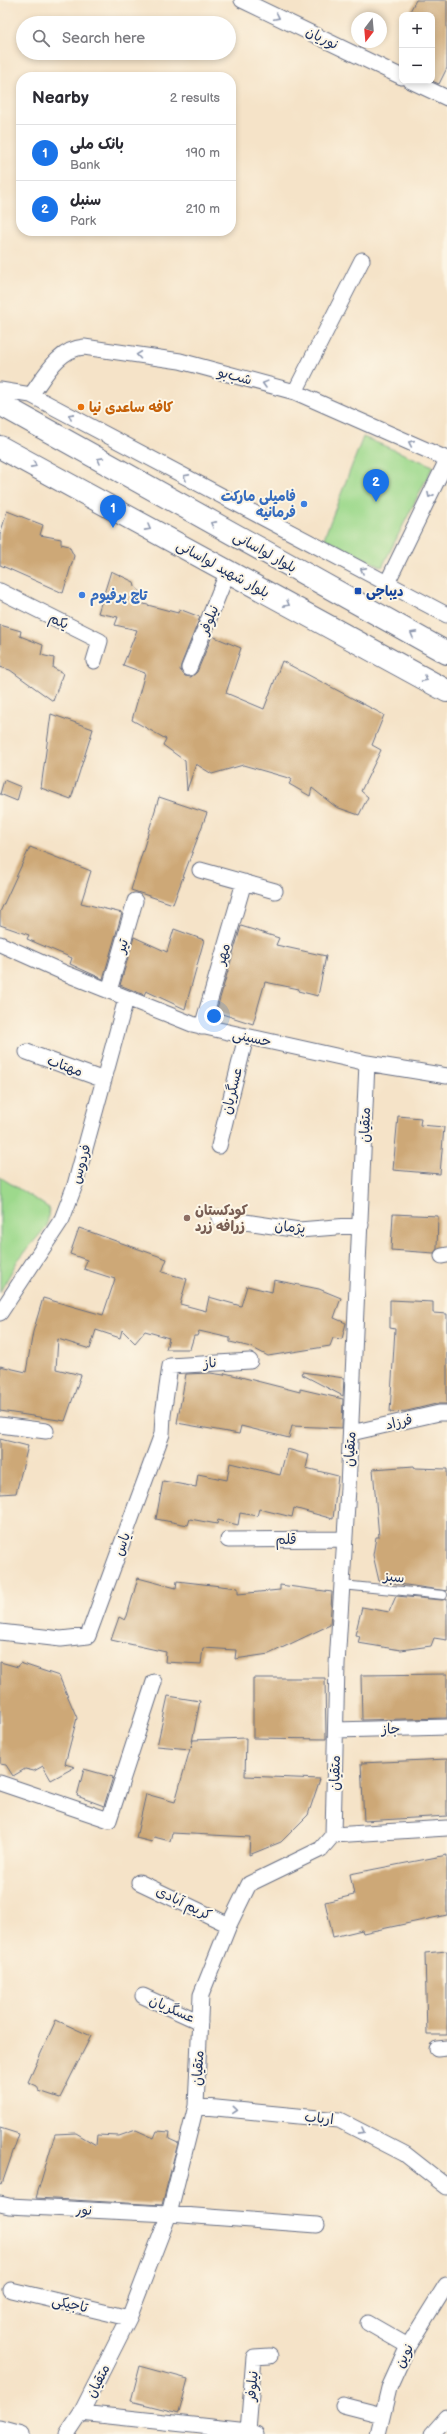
<!DOCTYPE html>
<html lang="en">
<head>
<meta charset="utf-8">
<style>
	body { margin:0; font-family:"Balsamiq Sans","Playpen Sans Arabic",sans-serif; background:#f2f2f3; color:#2b2b33 }
	.controls { position:absolute; right:12px; top:12px; display:grid; overflow:hidden; border-radius:8px; box-shadow:0 2px 6px #0003 }
	.controls button { width:36px; height:36px; display:grid; place-items:center; padding:0; border:0; border-bottom:1px solid #e1e1e2; background:#fff; color:#2b2b33; font:20px sans-serif }
	.compass { position:absolute; left:351px; top:12px; width:36px; height:36px; border-radius:50%; background:#fff; box-shadow:0 2px 6px #0003; rotate:196deg }
	.you { position:absolute; left:214px; top:1016px; width:14px; height:14px; margin:-10px; border:3px solid #fff; border-radius:50%; background:#1a73e8; box-shadow:0 0 0 6px #1a73e833 }
	.badge { display:grid; place-items:center; width:26px; height:26px; border-radius:50%; background:#1a73e8; color:#fff; font-size:13px; font-weight:700 }
	.pin { position:absolute; translate:-50% -33px; filter:drop-shadow(0 1px 2px #0008) }
	.pin::after { content:''; position:absolute; top:21px; width:14px; height:12px; background:inherit; clip-path:polygon(0 0,100% 0,50% 100%) }
	.list { margin:0; padding:0; list-style:none }
	h2 { display:flex; justify-content:space-between; align-items:center; height:52px; margin:0; padding:0 16px; font-size:17px }
	h2 small { font-size:13px; font-weight:400; color:#7c7c81 }
	.list li { display:grid; grid-template-columns:26px 1fr auto; gap:12px; align-items:center; box-sizing:border-box; height:56px; padding:0 16px; border-top:1px solid #e1e1e2 }
	.list b { display:block; font-size:15px; white-space:nowrap }
	.list p { margin:0; font-size:13px; white-space:nowrap; color:#7c7c81 }
	.list em { font-size:13px; font-style:normal; color:#7c7c81 }
	.icon { flex:none; width:22px; height:22px; fill:none; stroke:currentColor; stroke-width:2; stroke-linecap:round; stroke-linejoin:round }
	.map { position:relative; flex:none; width:447px; height:2434px; overflow:hidden }
	.search { position:absolute; background:#fff; box-shadow:0 2px 6px #0003; left:16px; top:16px; width:220px; height:44px; display:flex; align-items:center; gap:10px; box-sizing:border-box; padding:0 14px; border-radius:22px; color:#7c7c81; font-size:15px }
	.panel { position:absolute; background:#fff; box-shadow:0 2px 6px #0003; left:16px; top:72px; width:220px; height:164px; border-radius:16px }
	.map>svg:first-child { display:block }
	.green { fill:#9dd98c; stroke:#5c8475 }
	.building { fill:#cda877 }
	.lines { fill:none; stroke-linecap:round; stroke-linejoin:round }
	.lane-casing { stroke:#676e83; stroke-width:10 }
	.street-casing { stroke:#676e83; stroke-width:17 }
	.primary-casing { stroke:#676e83; stroke-width:24 }
	.lane { stroke:#fff; stroke-width:8 }
	.street { stroke:#fff; stroke-width:15 }
	.primary { stroke:#fff; stroke-width:22 }
	.oneway { stroke:#8d97ae }
	.food-dot { fill:#e8710a; stroke:#fcf5e5; stroke-width:1.5 }
	.shop-dot { fill:#3f7fe0; stroke:#fcf5e5; stroke-width:1.5 }
	.transit-dot { fill:#1a4fb4; stroke:#fcf5e5; stroke-width:1.5 }
	.education-dot { fill:#8d6e63; stroke:#fcf5e5; stroke-width:1.5 }
	.labels { text-anchor:middle; dominant-baseline:central; stroke-width:4; stroke-linejoin:round; paint-order:stroke }
	.street-label { font-size:14px; fill:#1b2f5e; stroke:#fcf5e5 }
	.food-label { font-size:14px; font-weight:bold; fill:#c56008; stroke:#fcf5e5; text-anchor:start }
	.shop-label { font-size:14px; font-weight:bold; fill:#366cbe; stroke:#fcf5e5; text-anchor:end }
	.transit-label { font-size:14px; font-weight:bold; fill:#164399; stroke:#fcf5e5; text-anchor:start }
	.education-label { font-size:14px; font-weight:bold; fill:#785e54; stroke:#fcf5e5; text-anchor:start }
</style>
</head>
<body>
<div class="map">
<svg width="447" height="2434" viewBox="0 0 447 2434">
	<rect width="100%" height="100%" fill="#fcf5e5"/>
	<filter id="ink" filterUnits="userSpaceOnUse"><feTurbulence type="fractalNoise" baseFrequency=".025" numOctaves="2"/><feDisplacementMap in="SourceGraphic" scale="8" xChannelSelector="R" yChannelSelector="G"/><feConvolveMatrix kernelMatrix="1 2 1 2 8 2 1 2 1" color-interpolation-filters="sRGB"/></filter>
	<filter id="wash" filterUnits="userSpaceOnUse"><feTurbulence type="fractalNoise" baseFrequency=".012" numOctaves="4" result="noise"/><feDisplacementMap in="SourceGraphic" scale="16" xChannelSelector="R" yChannelSelector="G"/><feGaussianBlur stdDeviation="0.9" result="paint"/><feColorMatrix in="noise" values="0 0 0 0 0 0 0 0 0 0 0 0 0 0 0 0 0 1.4 0 .05"/><feComposite in="paint" operator="in"/></filter>
	<g filter="url(#wash)">
		<rect width="100%" height="100%" fill="#f5e3c8"/>
		<path class="green" d="M363,437L433,466L382,567L324,538Z
			M0,1177L49,1208L47,1226L18,1260L0,1292Z"/>
		<g id="blocks">
			<path class="building" d="M416,0H447V68L439,84L432,81V15H408Z
				M7,511L43,525L40,535L61,539V544L69,546L74,556L63,593L0,565V535Z
				M111,571L134,582L135,587L143,594L140,603L178,613L179,609L200,617L181,665L180,670L185,676L191,677L197,672L212,636L241,648L226,693L264,709L282,661L384,715L372,745L381,750L361,791L368,797L359,815L336,807L312,788L310,796L289,784L292,779L243,765L212,774L196,764L187,790L185,761L163,745L166,739L132,720L145,673L123,665L137,630L115,625L118,617L98,613Z
				M0,625L21,631L20,636L43,645L41,655L54,658L53,668L63,673L53,701L10,670L0,667Z
				M51,714L93,729L71,799L41,788Z
				M4,780L21,787L17,801L0,794Z
				M159,797L207,813L173,904L131,890Z
				M30,847L91,871L81,903L122,913L103,979L70,964L72,958L27,939L29,935L0,925V912Z
				M241,926L279,938L276,945L326,956L318,996L298,991L299,989L265,982L253,1024L216,1012Z
				M174,929L204,940L185,1009L146,991L144,995L120,985L134,937L167,952Z
				M398,1116L421,1118L420,1125L444,1127L440,1174L393,1170Z
				M393,1214L438,1216L437,1249L434,1253L391,1250Z
				M79,1228L167,1259L162,1272L187,1279L180,1304L206,1311L209,1297L241,1306L247,1286L272,1292L274,1280L319,1289L341,1298L334,1318L346,1323L342,1339L333,1338L330,1346L268,1356L251,1347L230,1342V1338L199,1331L197,1336H194L190,1349H166L169,1338L145,1331L135,1343L122,1330L120,1338L96,1330L90,1349L58,1339L56,1369L81,1375L65,1421L0,1411V1366L26,1372L33,1332L43,1298L103,1315L115,1279L84,1269L87,1260L70,1254Z
				M390,1300L433,1302V1313L447,1314V1404H436L407,1411L390,1412L395,1329L390,1328Z
				M302,1372L344,1378L343,1396L301,1374Z
				M210,1373L224,1375L225,1373L300,1392V1389L343,1399L342,1428L292,1426L289,1438L241,1426L239,1434L177,1423L186,1374Z
				M0,1439L28,1446L16,1493L0,1494Z
				M287,1449L309,1455L306,1468L338,1476L333,1519L294,1508L292,1517L259,1509L257,1516L240,1513L238,1525L218,1520L217,1524L190,1519L188,1525L156,1519L163,1481L196,1487L198,1474L227,1480L230,1463L280,1475Z
				M414,1466L415,1468L447,1469V1591L379,1581L373,1555L376,1537H379L373,1469Z
				M138,1578L176,1588L177,1581L238,1588V1594L280,1590V1585L332,1592L330,1625L269,1654L235,1659L236,1650L203,1648L201,1664L165,1662L166,1652L111,1640L119,1617L125,1620L127,1616Z
				M396,1596L442,1600L447,1599V1640L434,1638L431,1646L401,1650L358,1643L360,1636L355,1635L362,1607L389,1612Z
				M0,1662L18,1667L20,1663L59,1676L77,1718L65,1764L75,1767L51,1780L43,1766L34,1771L25,1769L13,1776L6,1765L0,1764Z
				M447,1674V1718L362,1720L361,1675Z
				M253,1678H325L326,1739L253,1738Z
				M168,1696L200,1701L191,1747L193,1740L246,1738L245,1776L320,1779L308,1815L281,1842L249,1855L250,1837L172,1833L170,1841L154,1837L152,1842L136,1838L146,1794L175,1802L190,1749L157,1746Z
				M447,1759V1816L364,1821L361,1763Z
				M84,1769L113,1777L104,1806L77,1796Z
				M447,1855V1915L363,1933L362,1930L333,1937L325,1902L354,1895L350,1874Z
				M447,1951V2035H427L425,1953Z
				M56,2020L91,2036L60,2098L39,2091L37,2086L28,2082Z
				M0,2128L19,2134L2,2184L0,2183Z
				M136,2130L154,2138L157,2131L170,2132L169,2139L178,2143L162,2205L36,2198L55,2134L76,2133L96,2145L97,2135L119,2136Z
				M140,2366L188,2379L179,2413L131,2401Z"/>
		</g>
	</g>
	<g filter="url(#ink)">
		<use href="#blocks" fill-opacity="0" stroke="#676e83" stroke-width="1"/>
		<g class="lines">
			<defs>
				<path id="lane" d="M342,1585L443,1595"/>
				<path id="street" d="M242,0L402,77
					M411,81L447,98
					M0,390L31,395L447,615
					M295,392L362,260
					M31,395C45,376 58,349 84,347L180,361L295,392L447,459
					M387,583L447,460
					M0,591L100,641L94,661
					M189,668L228,571
					M200,870L275,891
					M0,944L67,974L192,1024L367,1063L447,1076
					M109,991L135,901
					M202,1027L244,882
					M27,1052L104,1080
					M219,1146L246,1037
					M219,1218L299,1230L361,1225
					M442,1256L447,1255
					M0,1313L62,1219L75,1185L126,999
					M0,1425L46,1431
					M351,1433L439,1413H447
					M228,1540L345,1539
					M0,1632L61,1639L88,1636L162,1434L163,1415L170,1366L250,1361
					M336,1730L447,1727
					M0,1783L109,1820L154,1682
					M333,1835L447,1828
					M139,1882L229,1925
					M143,1996L200,2022
					M437,2049L447,2048
					M196,2106L339,2120L405,2154L447,2187
					M0,2204L9,2206L169,2214L317,2225
					M11,2290L129,2318
					M368,2323L408,2346
					M343,2405L382,2415
					M81,2413L248,2431L256,2434
					M0,2428L22,2434
					M248,2431L254,2357L270,2356
					M67,2434L81,2413L129,2318L169,2214L196,2106L201,1995L229,1925L249,1884L321,1849L333,1835L337,1664L348,1488L367,1063
					M378,2434L389,2388L408,2346L446,2285
					M432,2434L447,2417"/>
				<path id="primary" d="M0,404L447,653
					M0,447L447,691"/>
			</defs>
			<use href="#lane" class="lane-casing"/>
			<use href="#street" class="street-casing"/>
			<use href="#primary" class="primary-casing"/>
			<use href="#lane" class="lane"/>
			<use href="#street" class="street"/>
			<use href="#primary" class="primary"/>
		</g>
		<defs><path id="oneway-chevron" d="M-2-3.5L2.5 0L-2 3.5" fill="none" stroke-width="1.6" stroke-linecap="round" stroke-linejoin="round"/></defs>
		<g class="oneway">
			<use href="#oneway-chevron" transform="translate(277 17) rotate(26)"/>
			<use href="#oneway-chevron" transform="translate(139 355) rotate(-172)"/>
			<use href="#oneway-chevron" transform="translate(265 384) rotate(-165)"/>
			<use href="#oneway-chevron" transform="translate(71 416) rotate(-152)"/>
			<use href="#oneway-chevron" transform="translate(411 443) rotate(-156)"/>
			<use href="#oneway-chevron" transform="translate(100 460) rotate(-151)"/>
			<use href="#oneway-chevron" transform="translate(34 465) rotate(29)"/>
			<use href="#oneway-chevron" transform="translate(186 477) rotate(-152)"/>
			<use href="#oneway-chevron" transform="translate(430 495) rotate(116)"/>
			<use href="#oneway-chevron" transform="translate(213 524) rotate(-151)"/>
			<use href="#oneway-chevron" transform="translate(148 528) rotate(29)"/>
			<use href="#oneway-chevron" transform="translate(363 570) rotate(-152)"/>
			<use href="#oneway-chevron" transform="translate(287 604) rotate(29)"/>
			<use href="#oneway-chevron" transform="translate(413 634) rotate(-151)"/>
			<use href="#oneway-chevron" transform="translate(425 679) rotate(29)"/>
			<use href="#oneway-chevron" transform="translate(235 2110) rotate(5)"/>
			<use href="#oneway-chevron" transform="translate(362 2131) rotate(28)"/>
		</g>
	</g>
	<circle class="food-dot" cx="81" cy="407" r="4"/>
	<g class="shop-dot">
		<circle cx="304" cy="504" r="4"/>
		<circle cx="82" cy="595" r="4"/>
	</g>
	<rect class="transit-dot" x="354" y="587" width="8" height="8" rx="2"/>
	<circle class="education-dot" cx="187" cy="1218" r="4"/>
	<g class="labels">
		<g class="street-label">
			<text transform="translate(322 38) rotate(26)">نوریان</text>
			<text transform="translate(235 376) rotate(15)">شب‌بو</text>
			<text transform="translate(265 552) rotate(29)">بلوار لواسانی</text>
			<text transform="translate(223 569) rotate(29)">بلوار شهید لواسانی</text>
			<text transform="translate(209 620) rotate(-68)">نیلوفر</text>
			<text transform="translate(59 621) rotate(26)">یکم</text>
			<text transform="translate(122 946) rotate(-74)">تیر</text>
			<text transform="translate(223 954) rotate(-74)">مهر</text>
			<text transform="translate(252 1038) rotate(12)">حسینی</text>
			<text transform="translate(65 1066) rotate(20)">مهتاب</text>
			<text transform="translate(232 1091) rotate(-76)">عسگریان</text>
			<text transform="translate(365 1125) rotate(-88)">متقیان</text>
			<text transform="translate(81 1164) rotate(-74)">فردوس</text>
			<text transform="translate(290 1227) rotate(5)">پژمان</text>
			<text transform="translate(210 1363) rotate(-4)">ناز</text>
			<text transform="translate(399 1422) rotate(-13)">فرزاد</text>
			<text transform="translate(350 1449) rotate(-87)">متقیان</text>
			<text x="286" y="1539">قلم</text>
			<text transform="translate(122 1544) rotate(-70)">یاس</text>
			<text transform="translate(394 1577) rotate(6)">سبز</text>
			<text transform="translate(391 1729) rotate(-1)">جاز</text>
			<text transform="translate(335 1773) rotate(-89)">متقیان</text>
			<text transform="translate(184 1903) rotate(26)">کریم آبادی</text>
			<text transform="translate(172 2009) rotate(24)">عسگریان</text>
			<text transform="translate(198 2068) rotate(-87)">متقیان</text>
			<text transform="translate(319 2118) rotate(6)">ارباب</text>
			<text transform="translate(84 2210) rotate(3)">نور</text>
			<text transform="translate(70 2304) rotate(13)">تاجیکی</text>
			<text transform="translate(404 2356) rotate(-64)">نوین</text>
			<text transform="translate(98 2381) rotate(-63)">متقیان</text>
			<text transform="translate(252 2386) rotate(-85)">نیلوفر</text>
		</g>
		<g class="food-label">
			<text x="89" y="407">کافه ساعدی نیا</text>
		</g>
		<g class="shop-label">
			<text x="296" y="496">فامیلی مارکت<tspan x="296" dy="16">فرمانیه</tspan></text>
			<text x="90" y="595" text-anchor="start">تاچ پرفيوم</text>
		</g>
		<g class="transit-label">
			<text x="366" y="591">دیباجی</text>
		</g>
		<g class="education-label">
			<text x="195" y="1210">کودکستان<tspan x="195" dy="16">زرافه زرد</tspan></text>
		</g>
	</g>
</svg>
<div class="controls">
<button>+</button>
<button>−</button>
</div>
<svg class="compass" viewBox="-18 -18 36 36"><path d="M0-13l5 13h-10z" fill="#e53935"/><path d="M0 13l5-13h-10z" fill="#7c7c81"/></svg>
<div class="you"></div>
<div class="pin badge" style="left:113px;top:528px">1</div>
<div class="pin badge" style="left:376px;top:502px">2</div>
<div class="search"><svg class="icon" aria-label="search" viewBox="0 0 24 24"><circle cx="10" cy="10" r="6"/><path d="M15 15l6 6"/></svg>Search here</div>
<section class="panel">
<h2>Nearby<small>2 results</small></h2>
<ul class="list">
<li><span class="badge">1</span><div><b>بانک ملی</b><p>Bank</p></div><em>190 m</em></li>
<li><span class="badge">2</span><div><b>سنبل</b><p>Park</p></div><em>210 m</em></li>
</ul>
</section>
</div>
</body>
</html>
